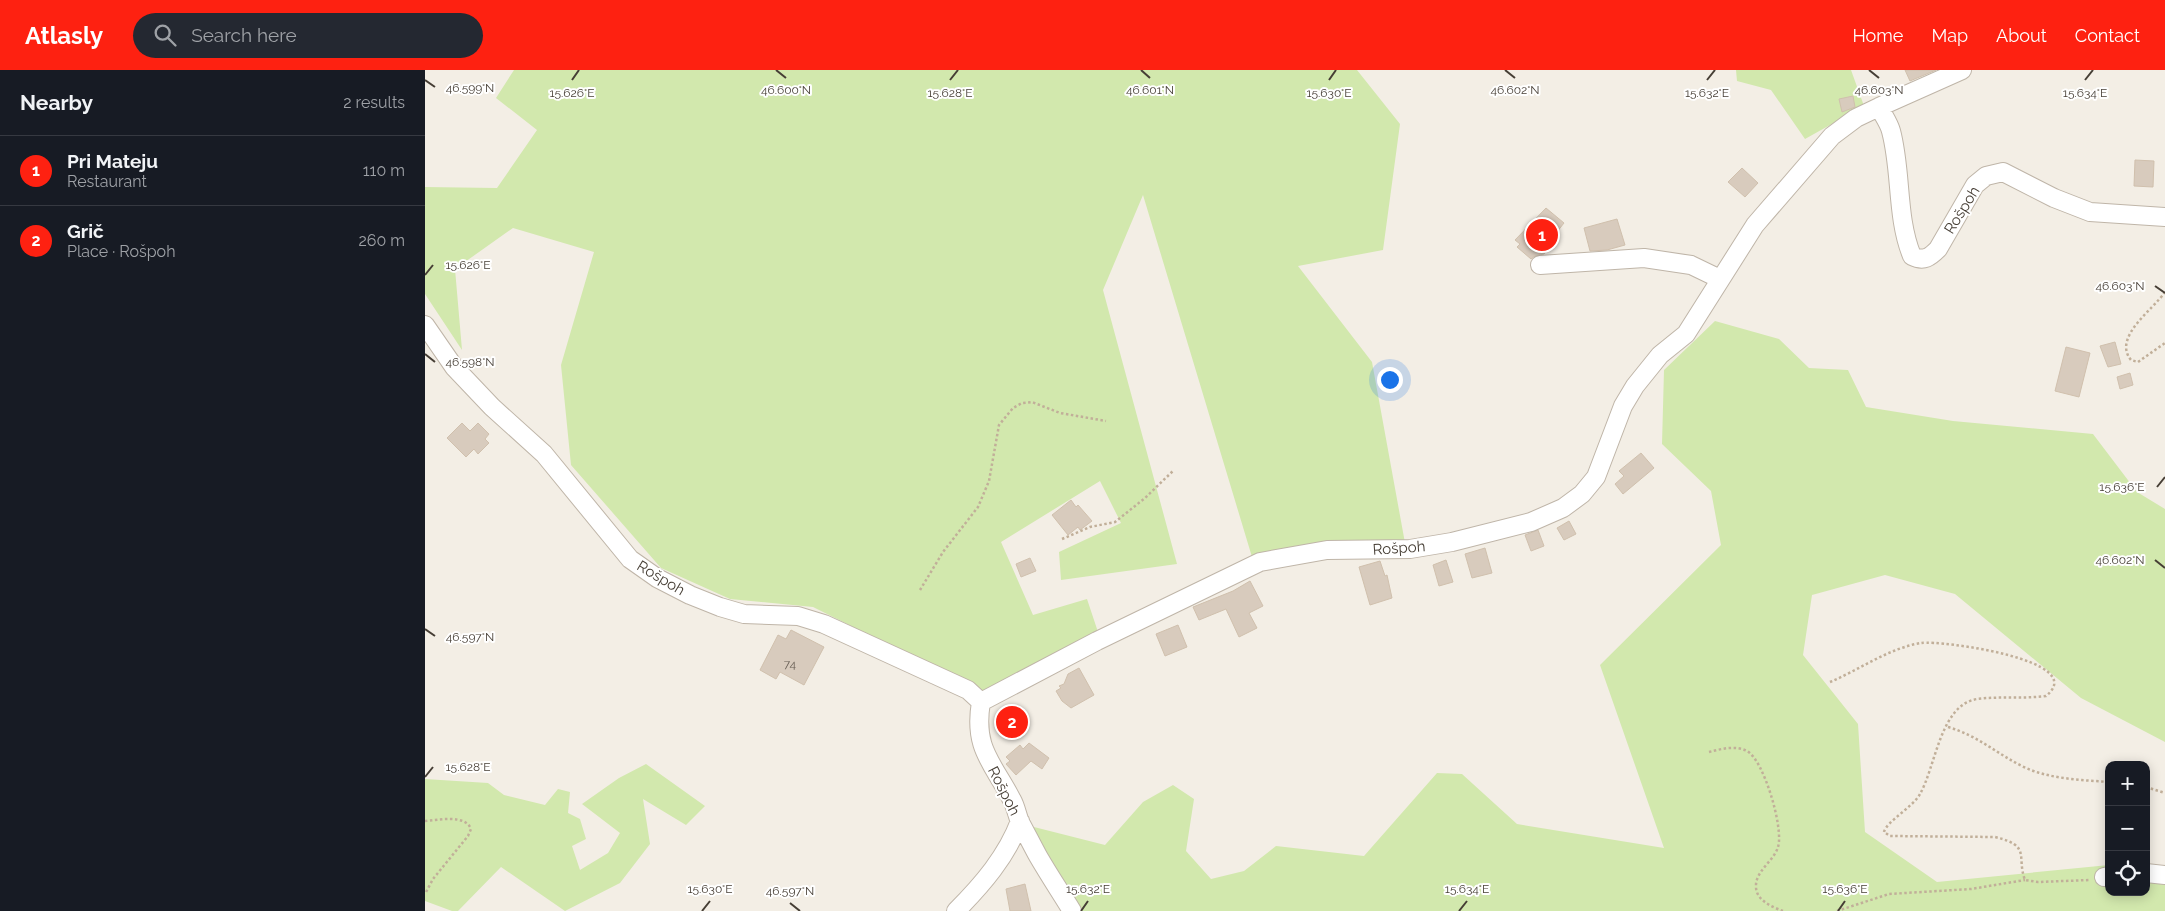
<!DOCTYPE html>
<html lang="en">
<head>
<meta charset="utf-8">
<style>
	body { margin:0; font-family:Raleway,sans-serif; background:#242831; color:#f1f3f6 }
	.controls { position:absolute; right:15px; bottom:15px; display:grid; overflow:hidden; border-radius:10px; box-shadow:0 2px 12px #0003 }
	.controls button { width:45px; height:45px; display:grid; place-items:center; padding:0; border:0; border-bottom:1px solid #363941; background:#171b24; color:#f1f3f6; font:25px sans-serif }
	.you { position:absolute; left:964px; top:309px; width:18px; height:18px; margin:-12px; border:4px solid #fff; border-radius:50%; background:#1a73e8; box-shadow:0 0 0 8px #1a73e833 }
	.badge { display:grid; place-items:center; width:32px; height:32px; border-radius:50%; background:#fe2111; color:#fff; font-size:16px; font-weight:700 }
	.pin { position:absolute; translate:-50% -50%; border:2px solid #fff; box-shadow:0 1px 5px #0006 }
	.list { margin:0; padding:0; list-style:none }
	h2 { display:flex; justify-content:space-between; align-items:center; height:65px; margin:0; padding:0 20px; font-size:21px }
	h2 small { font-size:16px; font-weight:400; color:#9ea1a6 }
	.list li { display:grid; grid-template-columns:32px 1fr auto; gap:15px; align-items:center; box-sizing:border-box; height:70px; padding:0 20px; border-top:1px solid #363941 }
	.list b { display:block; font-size:19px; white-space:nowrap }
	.list p { margin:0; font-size:16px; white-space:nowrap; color:#9ea1a6 }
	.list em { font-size:16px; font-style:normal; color:#9ea1a6 }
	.icon { flex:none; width:28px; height:28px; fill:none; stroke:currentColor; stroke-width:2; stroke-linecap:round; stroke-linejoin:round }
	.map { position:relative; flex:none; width:1740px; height:841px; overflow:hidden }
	header { display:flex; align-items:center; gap:30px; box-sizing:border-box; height:70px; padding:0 25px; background:#fe2111; color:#fff }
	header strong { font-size:24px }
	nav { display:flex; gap:28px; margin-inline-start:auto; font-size:18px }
	.search { width:350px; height:45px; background:#242831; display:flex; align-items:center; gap:12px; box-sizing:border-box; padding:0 18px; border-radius:28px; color:#9ea1a6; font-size:19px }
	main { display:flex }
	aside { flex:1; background:#171b24 }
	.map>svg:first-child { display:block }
	.green { fill:#d2e8ad }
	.building { fill:#d8cbbd; stroke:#d0c0ad }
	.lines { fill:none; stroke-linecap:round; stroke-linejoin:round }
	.minor-casing { stroke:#bfb5a8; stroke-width:20 }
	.path { stroke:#c1af99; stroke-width:2.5; stroke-dasharray:2.5 2.5; stroke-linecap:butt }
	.minor { stroke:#fff; stroke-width:18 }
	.ticks { fill:none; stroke:#463e35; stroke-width:2 }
	.labels { text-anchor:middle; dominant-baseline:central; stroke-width:4; stroke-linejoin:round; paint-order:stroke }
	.number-label { font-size:12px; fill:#6a6157 }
	.street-label { font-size:15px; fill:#463e35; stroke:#fff }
	.ticks-label { font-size:12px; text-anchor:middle; fill:#463e35; stroke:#fff; stroke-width:4; stroke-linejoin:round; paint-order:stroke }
</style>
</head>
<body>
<header>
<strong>Atlasly</strong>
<div class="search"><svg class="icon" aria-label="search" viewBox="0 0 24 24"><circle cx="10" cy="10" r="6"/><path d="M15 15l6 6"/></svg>Search here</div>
<nav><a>Home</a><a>Map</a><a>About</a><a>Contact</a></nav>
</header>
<main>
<aside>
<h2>Nearby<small>2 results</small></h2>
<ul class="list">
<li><span class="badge">1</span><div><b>Pri Mateju</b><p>Restaurant</p></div><em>110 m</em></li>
<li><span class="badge">2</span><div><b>Grič</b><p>Place · Rošpoh</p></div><em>260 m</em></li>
</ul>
</aside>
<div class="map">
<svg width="1740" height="841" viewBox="0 0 1740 841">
	<rect width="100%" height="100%" fill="#f3eee5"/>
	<path class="green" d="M89,0H932L975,54L958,180L873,196L947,292L980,473L827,487L718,125L678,220L752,494L636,510L634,482L696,453L675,411L576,472L608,545L662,529L674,565L559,622L388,537L305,529L236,498L146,395L136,295L169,182L88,158L30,199L37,280L0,224V117L72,118L112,60L71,28Z
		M1311,0H1426L1439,36L1380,69L1346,20L1312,11Z
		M1290,251L1354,269L1384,298L1423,300L1441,337L1528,351L1668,364L1712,422L1740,439V672L1656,628L1530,524L1460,505L1387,525L1378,585L1433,654L1440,762L1512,812L1684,795V822H1721V795H1740V841H649L614,780L609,757L680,775L718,732L748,715L769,729L761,781L786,809L819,801L851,776L939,786L1012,703L1037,704L1092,754L1239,778L1175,595L1296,475L1286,421L1237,374L1239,300Z
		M221,694L280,736L261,755L218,729L225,774L195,813L140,841L76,797L33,841H27L0,831V709L63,713L79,725L120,735L133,719L145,722L143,743L155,749L161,769L147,776L155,800L183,783L195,763L157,734L194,708Z"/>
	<path class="building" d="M1480,0H1511L1485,11Z
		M1428,26L1430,37L1417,42L1414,29Z
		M1710,90L1729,91L1728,117L1709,116Z
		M1317,98L1333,113L1320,127L1303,112Z
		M1121,138L1139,153L1123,173L1126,176L1119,184L1110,186L1106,189L1092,177L1095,174L1090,170Z
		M1192,149L1200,175L1182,180L1165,181L1159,158Z
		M1690,272L1696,294L1683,297L1675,276Z
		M1641,277L1665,283L1654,327L1630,321Z
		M1705,303L1708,315L1695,319L1692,307Z
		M37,353L45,361L53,353L64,364L60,369L64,373L53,384L49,379L41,387L22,368Z
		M1216,383L1229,398L1198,424L1190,414L1199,406L1194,401Z
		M646,430L651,437L653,435L667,451L655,460L653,457L643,465L627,445Z
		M1144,451L1151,464L1139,470L1132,458Z
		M1113,460L1119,476L1106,481L1100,465Z
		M1060,478L1067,503L1047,508L1040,484Z
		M605,488L611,501L596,507L591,494Z
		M1021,490L1028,512L1014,516L1008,495Z
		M955,491L960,506L962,505L967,528L945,535L934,497Z
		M825,511L838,536L824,543L832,558L814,567L801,539L774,550L768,537L808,521Z
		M753,555L762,577L740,586L731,564Z
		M366,560L399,577L379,615L355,602L351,609L335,600L353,565L361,569Z
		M654,598L669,625L646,638L637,631L631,621L636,618L634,616L639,614L643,604Z
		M604,673L624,688L617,699L606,691L591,705L581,694L585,691L581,687L595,675L598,679Z
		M600,814L606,841H585L581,819Z"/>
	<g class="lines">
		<defs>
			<path id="minor" d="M1454,37L1537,0
				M1115,195L1219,188L1266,195L1295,209
				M0,255L29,297L67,337L119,384L205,489L232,508L265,525L295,537L319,544L373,546L399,554L543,620L556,632
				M556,632L672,571L835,492L902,480L985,479L1027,472L1106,452L1138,438L1157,424L1171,407L1198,336L1210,316L1235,285L1261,264L1330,155L1407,66L1431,48L1454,37C1458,45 1464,53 1466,61C1477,102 1471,147 1487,186C1499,192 1505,187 1513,179L1550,115L1561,106L1578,102L1629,128L1665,142L1740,147
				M556,632C548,679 568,693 587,730C591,737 592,745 595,752C601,763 607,775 613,786C624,805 636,823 647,841
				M1721,803L1740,805
				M1679,807L1684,806
				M531,841C557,815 582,786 595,751"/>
		</defs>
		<use href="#minor" class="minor-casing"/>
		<path class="path" d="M1740,222C1729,239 1687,267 1706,290L1713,292L1740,273
			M637,469L665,457L690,452L720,428L749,400
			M495,520L518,482L553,437L564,411L574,355L588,338L597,333L607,332L635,343L681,351
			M1405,612C1434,600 1464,578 1496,573C1515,570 1666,590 1621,626C1598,629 1575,626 1552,629C1515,635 1511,696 1495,724C1488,737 1461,752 1459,762L1465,766L1570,767C1607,776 1591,786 1600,810L1613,812L1665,810
			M1523,657C1554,666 1573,685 1601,698C1626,709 1656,710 1684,712
			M1284,682C1296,679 1310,675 1322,681C1339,690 1359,759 1353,777C1349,791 1330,801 1331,817C1331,830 1347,837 1358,841
			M1721,717L1740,723
			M0,751C13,750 40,744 46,759L43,766L8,809L0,824
			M1412,841L1464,824L1546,819L1600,810"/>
		<use href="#minor" class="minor"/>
	</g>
	<path class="ticks" d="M351,0L361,8M716,0L725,8M1080,0L1090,8M1444,0L1454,8M0,10L10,17M147,10L154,0M525,10L533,0M904,10L911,0M1282,10L1290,0M1660,10L1668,0M0,205L8,195M1730,216L1740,223M0,284L10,292M1732,417L1740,407M1730,490L1740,498M0,559L10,566M0,707L8,697M365,833L375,841M277,841L285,831M656,841L663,831M1034,841L1042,831M1413,841L1420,831"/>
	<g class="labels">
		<g class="number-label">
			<text x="365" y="594">74</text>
		</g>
		<g class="street-label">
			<text transform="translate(1537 140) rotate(-58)">Rošpoh</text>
			<text transform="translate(974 478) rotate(-4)">Rošpoh</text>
			<text transform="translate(236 508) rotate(31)">Rošpoh</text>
			<text transform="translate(579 721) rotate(63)">Rošpoh</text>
		</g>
	</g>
	<g class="ticks-label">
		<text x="45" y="22">46.599°N</text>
		<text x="361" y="24">46.600°N</text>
		<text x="725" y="24">46.601°N</text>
		<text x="1090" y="24">46.602°N</text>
		<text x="1454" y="24">46.603°N</text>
		<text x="147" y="27">15.626°E</text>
		<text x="525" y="27">15.628°E</text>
		<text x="904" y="27">15.630°E</text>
		<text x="1282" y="27">15.632°E</text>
		<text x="1660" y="27">15.634°E</text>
		<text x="43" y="199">15.626°E</text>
		<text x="1695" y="220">46.603°N</text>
		<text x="45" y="296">46.598°N</text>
		<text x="1697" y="421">15.636°E</text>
		<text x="1695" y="494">46.602°N</text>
		<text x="45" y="571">46.597°N</text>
		<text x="43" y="701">15.628°E</text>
		<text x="285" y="823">15.630°E</text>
		<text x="663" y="823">15.632°E</text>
		<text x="1042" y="823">15.634°E</text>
		<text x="1420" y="823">15.636°E</text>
		<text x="365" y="825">46.597°N</text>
	</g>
</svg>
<div class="controls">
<button>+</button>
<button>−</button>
<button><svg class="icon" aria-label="locate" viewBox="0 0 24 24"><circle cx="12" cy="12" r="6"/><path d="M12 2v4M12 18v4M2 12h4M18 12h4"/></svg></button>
</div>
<div class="you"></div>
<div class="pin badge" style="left:1117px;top:165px">1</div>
<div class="pin badge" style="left:587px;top:652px">2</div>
</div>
</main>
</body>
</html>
